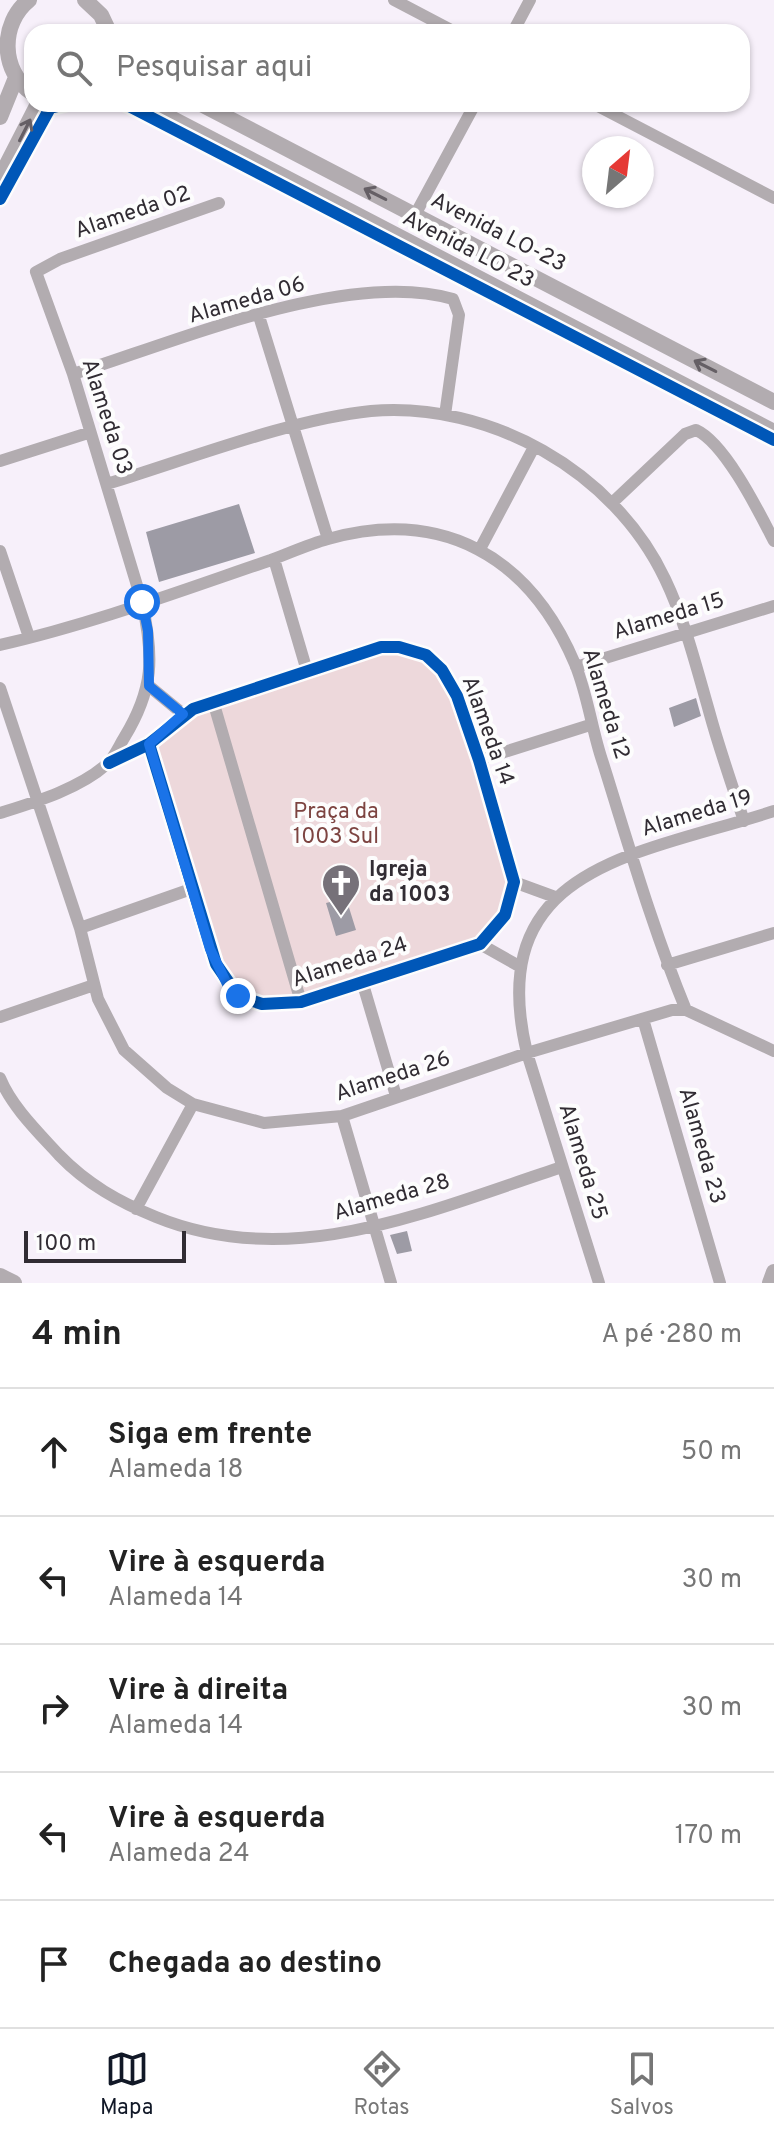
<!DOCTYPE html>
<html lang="pt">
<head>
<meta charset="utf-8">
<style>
	body { margin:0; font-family:Overpass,sans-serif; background:#f6f6f6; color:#222 }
	.compass { position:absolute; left:582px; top:136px; width:72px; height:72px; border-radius:50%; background:#fff; box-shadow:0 2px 6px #0004; rotate:28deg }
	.scale { position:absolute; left:24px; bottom:20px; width:162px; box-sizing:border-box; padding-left:8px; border:4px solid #312c33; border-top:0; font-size:22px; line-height:28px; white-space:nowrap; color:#312c33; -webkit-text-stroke:6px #fdfdfd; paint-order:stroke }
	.stop { position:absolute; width:24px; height:24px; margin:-18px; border:6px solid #1a73e8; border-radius:50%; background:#fff }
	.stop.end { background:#1a73e8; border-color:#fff; box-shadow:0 2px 8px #0008 }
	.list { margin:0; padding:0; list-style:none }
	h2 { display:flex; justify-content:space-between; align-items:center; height:104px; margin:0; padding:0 32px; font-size:34px }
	h2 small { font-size:26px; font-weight:400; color:#767676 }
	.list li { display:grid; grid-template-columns:52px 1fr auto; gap:24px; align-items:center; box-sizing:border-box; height:128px; padding:0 32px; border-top:2px solid #e0e0e0 }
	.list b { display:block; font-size:30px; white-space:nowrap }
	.list p { margin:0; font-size:26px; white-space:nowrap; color:#767676 }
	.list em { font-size:26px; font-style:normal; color:#767676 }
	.icon { flex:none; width:44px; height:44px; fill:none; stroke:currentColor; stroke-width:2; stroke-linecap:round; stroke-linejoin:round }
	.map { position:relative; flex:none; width:774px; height:1283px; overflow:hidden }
	.search { position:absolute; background:#fff; box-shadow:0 2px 6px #0004; left:24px; right:24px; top:24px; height:88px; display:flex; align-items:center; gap:20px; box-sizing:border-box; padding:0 28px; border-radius:24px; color:#767676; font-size:30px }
	.sheet { height:744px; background:#fff }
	nav { display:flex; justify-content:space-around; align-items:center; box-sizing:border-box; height:112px; border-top:2px solid #e0e0e0; background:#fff; font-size:22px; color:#767676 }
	nav a { display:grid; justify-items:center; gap:4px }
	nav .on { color:#111827 }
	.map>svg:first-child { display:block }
	.green { fill:#edd8db }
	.building { fill:#9d9ba5 }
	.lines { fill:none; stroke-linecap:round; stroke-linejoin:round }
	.minor { stroke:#b2acb0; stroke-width:12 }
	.tertiary { stroke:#b2acb0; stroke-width:16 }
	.cycleway-casing { stroke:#fdfdfd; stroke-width:17 }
	.cycleway { stroke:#0057b8; stroke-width:12 }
	.oneway { stroke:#655f65 }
	.route { stroke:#1a73e8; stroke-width:10 }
	.labels { text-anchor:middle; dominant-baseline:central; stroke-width:8; stroke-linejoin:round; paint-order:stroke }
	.street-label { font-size:22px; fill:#312c33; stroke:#fdfdfd }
	.park-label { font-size:22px; fill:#7d4441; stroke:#fdfdfd }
	.poi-label { font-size:22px; font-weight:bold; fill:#312c33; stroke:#fdfdfd; text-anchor:start }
</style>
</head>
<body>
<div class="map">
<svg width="774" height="1283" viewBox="0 0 774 1283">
	<rect width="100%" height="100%" fill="#f7f0fa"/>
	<path class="green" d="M407,649L458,694L514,883L505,915L480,944L293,1003L238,996L210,949L149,744L183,714L369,651Z"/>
	<path class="building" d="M239,504L255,553L159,582L146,532Z
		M696,698L701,716L674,727L669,708Z
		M346,898L356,930L336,936L326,903Z
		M407,1231L412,1251L397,1254L390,1235Z"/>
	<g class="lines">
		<path class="minor" d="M394,0L455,32
			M513,32L530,0
			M594,104L774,198
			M415,215L475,104
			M259,316L328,539
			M73,374C175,342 349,268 453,299L459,315L445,415
			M0,461L88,433
			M107,484C186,460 291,419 371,411C489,401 614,471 665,579C685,621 696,666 709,711C719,748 732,785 744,821
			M613,502L685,434L696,430C725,443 759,512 774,541
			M480,549L534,447
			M0,551L29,637
			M274,559L307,671
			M0,645C92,624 183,590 271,560C290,553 309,544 328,539C443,507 530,557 575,664C588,695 592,732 603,763C629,846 653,930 686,1010
			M576,667L774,606
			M149,686L183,714
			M0,688L80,928L98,999L124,1050L167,1088L193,1104L264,1123L342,1116L527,1053L672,1010H686L774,1051
			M213,701L301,1002
			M479,760L590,725
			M109,763L149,744L193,709L381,647H399L426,655L442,670L457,696L479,760L514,882L505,915L480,944L301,1002L262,1004L238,996L216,964L149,744
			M0,813C35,802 79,789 107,764C114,758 119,746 124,738C154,689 154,657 142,602L73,374L36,272L60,259L219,203
			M514,882L555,897
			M80,928L194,888
			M480,944L519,966
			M667,965L774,933
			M362,981L396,1096
			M0,1017L94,985
			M643,1019L720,1283
			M0,1078C12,1107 38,1132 59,1155C87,1184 119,1202 156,1217C293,1273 430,1210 562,1167
			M342,1116L391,1283
			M136,1209L193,1104
			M599,1283L527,1053C482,865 639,855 774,811"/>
		<path class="tertiary" d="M29,0C0,23 0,71 32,93
			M85,0L101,15L109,32
			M144,104L774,432
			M201,104L774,402
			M0,117L15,80
			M0,178L38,104
			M0,1276L14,1283
			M770,1283L774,1272"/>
		<defs>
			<path id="cycleway" d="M125,104L774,440
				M0,199L50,108L66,104
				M109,763L149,744L193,709L381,647H399L426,655L442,670L457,696L479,760L514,882L505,915L480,944L301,1002L262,1004L238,996L216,964L149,744"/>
		</defs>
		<use href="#cycleway" class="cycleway-casing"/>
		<use href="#cycleway" class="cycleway"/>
	</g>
	<defs><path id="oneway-shaft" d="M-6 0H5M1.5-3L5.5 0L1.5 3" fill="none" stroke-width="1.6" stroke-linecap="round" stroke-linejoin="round" transform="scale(2)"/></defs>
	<g class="oneway">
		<use href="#oneway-shaft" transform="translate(25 130) rotate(-63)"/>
		<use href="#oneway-shaft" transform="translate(375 194) rotate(-153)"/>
		<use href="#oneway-shaft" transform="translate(705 366) rotate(-153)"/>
	</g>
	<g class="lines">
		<path class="route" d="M142,602L148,631L149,686L183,714L149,744L210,949L228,986L238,996"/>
	</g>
	<defs>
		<symbol id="church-pin" viewBox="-11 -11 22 30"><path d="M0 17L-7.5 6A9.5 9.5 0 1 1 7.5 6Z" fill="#767179" stroke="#fdfdfd"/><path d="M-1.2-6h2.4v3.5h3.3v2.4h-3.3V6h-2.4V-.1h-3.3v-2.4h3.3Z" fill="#fff"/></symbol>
	</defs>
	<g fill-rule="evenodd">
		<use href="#church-pin" x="319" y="861" width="44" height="60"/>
	</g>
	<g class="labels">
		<g class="street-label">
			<text transform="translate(133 213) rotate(-19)">Alameda 02</text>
			<text transform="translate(498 233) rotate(27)">Avenida LO-23</text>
			<text transform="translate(468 250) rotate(27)">Avenida LO 23</text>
			<text transform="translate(247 301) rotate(-16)">Alameda 06</text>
			<text transform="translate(106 417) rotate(72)">Alameda 03</text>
			<text transform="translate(669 617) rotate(-17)">Alameda 15</text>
			<text transform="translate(605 704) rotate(73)">Alameda 12</text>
			<text transform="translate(487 731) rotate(70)">Alameda 14</text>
			<text transform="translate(697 814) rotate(-17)">Alameda 19</text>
			<text transform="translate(350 963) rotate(-18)">Alameda 24</text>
			<text transform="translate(393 1077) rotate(-18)">Alameda 26</text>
			<text transform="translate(701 1146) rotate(74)">Alameda 23</text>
			<text transform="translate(582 1162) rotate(73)">Alameda 25</text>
			<text transform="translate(392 1198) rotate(-16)">Alameda 28</text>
		</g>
		<g class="park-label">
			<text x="336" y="812">Praça da<tspan x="336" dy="25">1003 Sul</tspan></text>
		</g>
		<g class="poi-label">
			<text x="369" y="870">Igreja<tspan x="369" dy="25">da 1003</tspan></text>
		</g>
	</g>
</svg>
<svg class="compass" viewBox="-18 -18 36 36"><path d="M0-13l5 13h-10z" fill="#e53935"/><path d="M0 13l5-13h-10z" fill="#767676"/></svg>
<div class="scale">100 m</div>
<div class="stop" style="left:142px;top:602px"></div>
<div class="stop end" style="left:238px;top:996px"></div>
<div class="search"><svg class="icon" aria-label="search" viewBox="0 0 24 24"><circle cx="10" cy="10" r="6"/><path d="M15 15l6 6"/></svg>Pesquisar aqui</div>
</div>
<section class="sheet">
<h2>4 min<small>A pé · 280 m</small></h2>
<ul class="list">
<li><svg class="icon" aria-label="ahead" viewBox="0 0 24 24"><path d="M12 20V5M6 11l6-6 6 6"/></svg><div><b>Siga em frente</b><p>Alameda 18</p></div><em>50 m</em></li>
<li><svg class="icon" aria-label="left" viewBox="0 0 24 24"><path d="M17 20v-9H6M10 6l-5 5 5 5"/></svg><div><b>Vire à esquerda</b><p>Alameda 14</p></div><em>30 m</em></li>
<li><svg class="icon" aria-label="right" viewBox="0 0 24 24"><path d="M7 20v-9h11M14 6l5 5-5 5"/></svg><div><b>Vire à direita</b><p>Alameda 14</p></div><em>30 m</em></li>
<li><svg class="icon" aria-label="left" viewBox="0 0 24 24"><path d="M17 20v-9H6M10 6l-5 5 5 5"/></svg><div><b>Vire à esquerda</b><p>Alameda 24</p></div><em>170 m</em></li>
<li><svg class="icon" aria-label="arrive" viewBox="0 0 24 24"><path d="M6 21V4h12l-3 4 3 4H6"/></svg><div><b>Chegada ao destino</b></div></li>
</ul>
</section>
<nav>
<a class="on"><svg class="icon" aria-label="map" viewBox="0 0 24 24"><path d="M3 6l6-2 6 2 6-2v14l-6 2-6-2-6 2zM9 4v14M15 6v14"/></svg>Mapa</a>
<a><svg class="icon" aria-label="directions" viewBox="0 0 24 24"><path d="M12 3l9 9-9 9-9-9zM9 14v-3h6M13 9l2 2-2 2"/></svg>Rotas</a>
<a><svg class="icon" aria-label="saved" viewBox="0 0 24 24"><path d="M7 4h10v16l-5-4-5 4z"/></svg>Salvos</a>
</nav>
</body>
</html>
